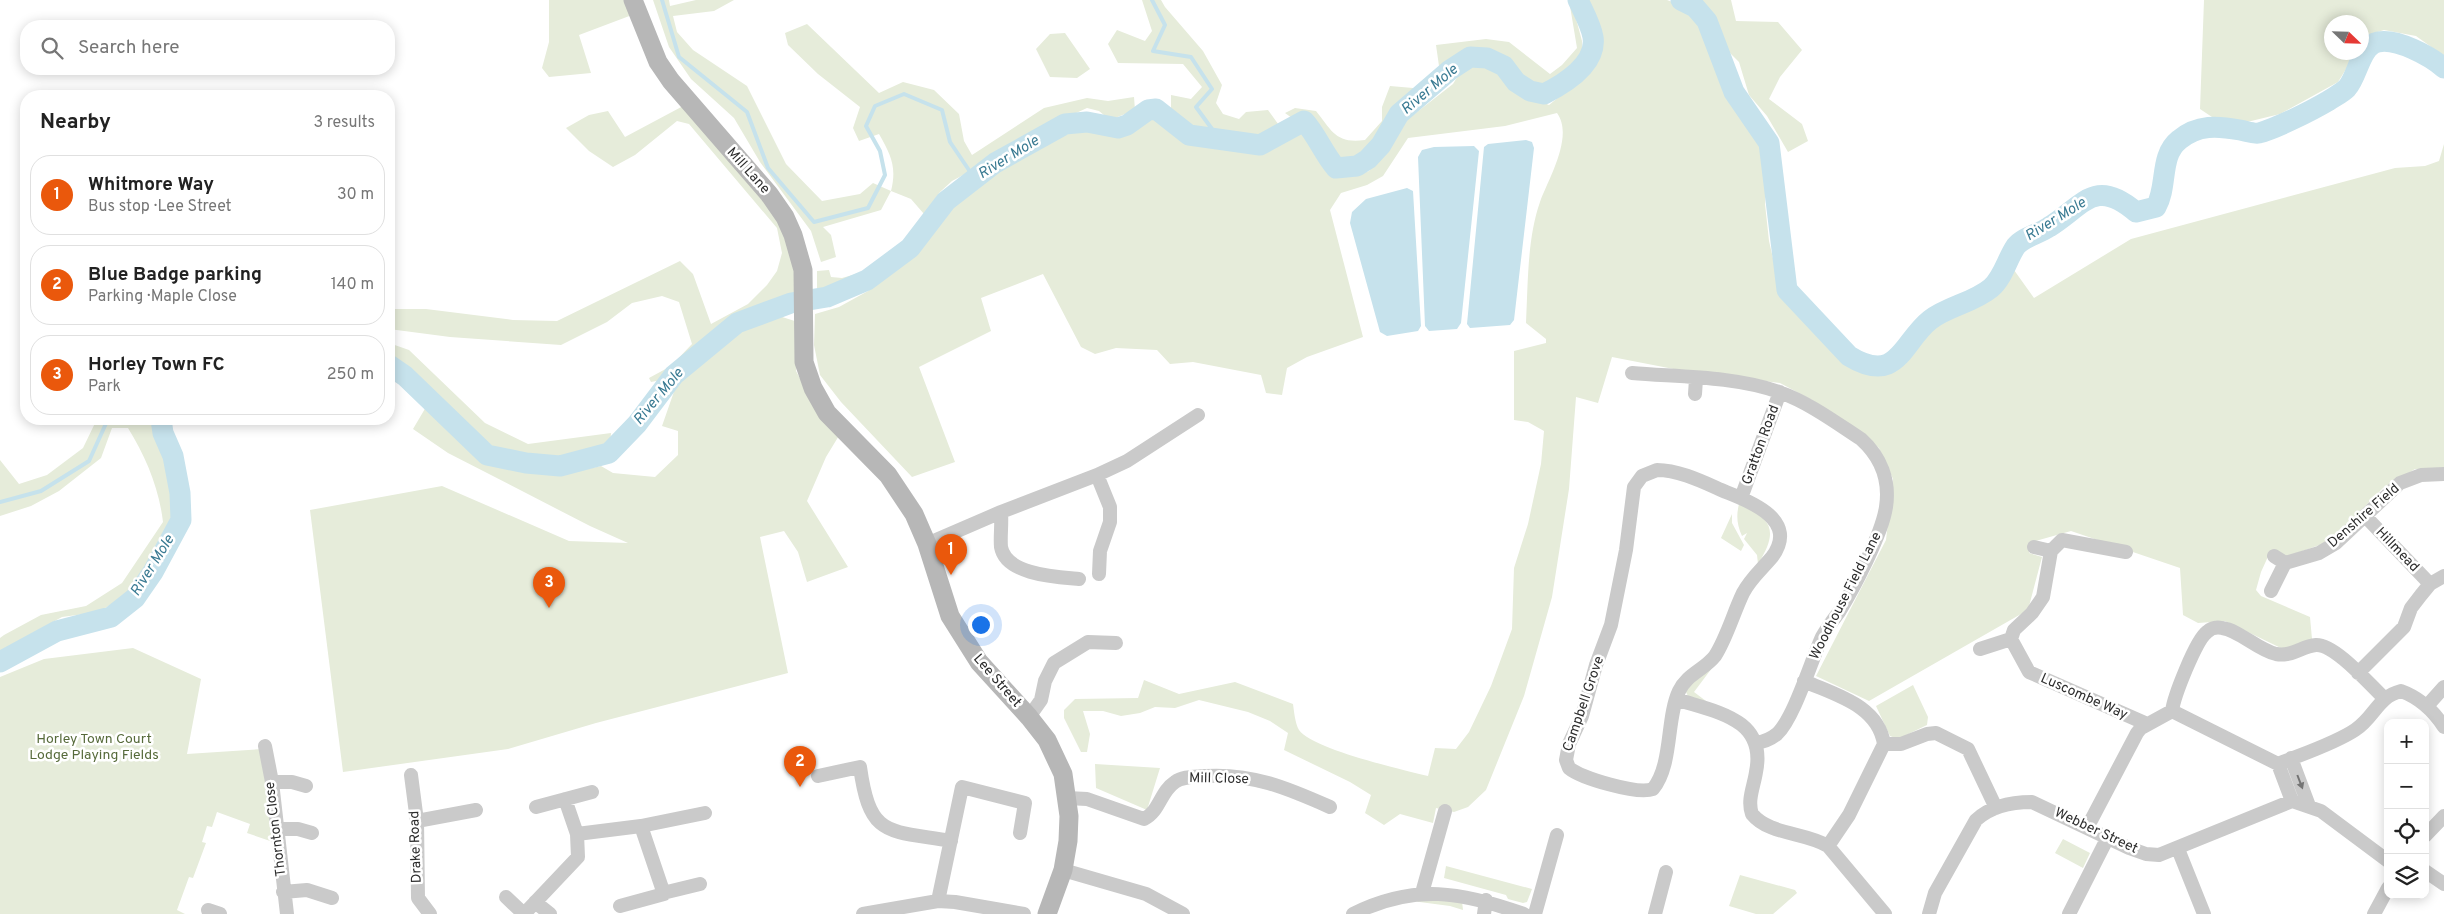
<!DOCTYPE html>
<html lang="en">
<head>
<meta charset="utf-8">
<style>
	body { margin:0; font-family:Overpass,sans-serif; background:#f2f2f2; color:#222 }
	.controls { position:absolute; right:15px; bottom:15px; display:grid; overflow:hidden; border-radius:10px; box-shadow:0 2px 12px #0003 }
	.controls button { width:45px; height:45px; display:grid; place-items:center; padding:0; border:0; border-bottom:1px solid #e0e0e0; background:#fff; color:#222; font:25px sans-serif }
	.compass { position:absolute; left:2324px; top:15px; width:45px; height:45px; border-radius:50%; background:#fff; box-shadow:0 2px 12px #0003; rotate:113deg }
	.you { position:absolute; left:980px; top:624px; width:18px; height:18px; margin:-12px; border:4px solid #fff; border-radius:50%; background:#1a73e8; box-shadow:0 0 0 8px #1a73e833 }
	.badge { display:grid; place-items:center; width:32px; height:32px; border-radius:50%; background:#ea580c; color:#fff; font-size:16px; font-weight:700 }
	.pin { position:absolute; translate:-50% -41px; filter:drop-shadow(0 1px 2px #0008) }
	.pin::after { content:''; position:absolute; top:26px; width:18px; height:15px; background:inherit; clip-path:polygon(0 0,100% 0,50% 100%) }
	.list { margin:0; padding:0; list-style:none }
	h2 { display:flex; justify-content:space-between; align-items:center; height:65px; margin:0; padding:0 20px; font-size:21px }
	h2 small { font-size:16px; font-weight:400; color:#767676 }
	.list li { display:grid; grid-template-columns:32px 1fr auto; gap:15px; align-items:center; box-sizing:border-box; height:80px; margin:0 10px 10px; padding:0 10px; border:1px solid #e0e0e0; border-radius:20px }
	.list b { display:block; font-size:19px; white-space:nowrap }
	.list p { margin:0; font-size:16px; white-space:nowrap; color:#767676 }
	.list em { font-size:16px; font-style:normal; color:#767676 }
	.icon { flex:none; width:28px; height:28px; fill:none; stroke:currentColor; stroke-width:2; stroke-linecap:round; stroke-linejoin:round }
	.map { position:relative; flex:none; width:2444px; height:914px; overflow:hidden }
	.search { position:absolute; background:#fff; box-shadow:0 2px 12px #0003; left:20px; top:20px; width:375px; height:55px; display:flex; align-items:center; gap:12px; box-sizing:border-box; padding:0 18px; border-radius:20px; color:#767676; font-size:19px }
	.panel { position:absolute; background:#fff; box-shadow:0 2px 12px #0003; left:20px; top:90px; width:375px; height:335px; border-radius:20px }
	.map>svg:first-child { display:block }
	.green { fill:#e6ecda }
	.water { fill:#c6e2ec }
	.lines { fill:none; stroke-linecap:round; stroke-linejoin:round }
	.stream { stroke:#c6e2ec; stroke-width:4 }
	.river { stroke:#c6e2ec; stroke-width:21 }
	.street { stroke:#cacaca; stroke-width:14 }
	.secondary { stroke:#b7b7b7; stroke-width:19 }
	.oneway { fill:#747474 }
	.labels { text-anchor:middle; dominant-baseline:central; stroke-width:5; stroke-linejoin:round; paint-order:stroke }
	.street-label { font-size:14px; fill:#2d2d2d; stroke:#fff }
	.park-label { font-size:14px; fill:#566a3a; stroke:#fff }
	.water-label { font-size:15px; font-style:italic; fill:#397a92; stroke:#fff }
</style>
</head>
<body>
<div class="map">
<svg width="2444" height="914" viewBox="0 0 2444 914">
	<rect width="100%" height="100%" fill="#fff"/>
	<path class="green" d="M549,0H627L632,15L579,35L591,73L549,77L542,68L549,42Z
		M653,0H669L670,6L696,0H734L714,11L673,16L677,32L693,50L747,86L786,164L822,201L860,194L873,183L891,191C897,167 891,155 879,134L859,141L853,128L860,107L818,74L788,45L785,33L807,24L879,93L903,82L934,90L959,114L964,141L972,155L1044,108L1087,98L1108,101L1134,97L1135,110L1110,120L1099,111L1087,108L1013,142L978,167L952,181L940,192L924,214L911,199L891,191L881,210L823,227L831,235L836,257L821,262L811,231L760,162L734,118L691,79L669,47Z
		M1142,0H1161L1165,7L1203,51L1222,85L1216,103L1223,114L1239,119L1246,112L1268,110L1281,128L1265,137L1230,135L1192,128L1171,110V95L1191,99L1202,87L1183,64L1118,63L1108,44L1117,30L1145,41L1152,31Z
		M1569,0H1571L1582,41V54L1558,77L1540,86L1521,78L1507,60L1488,51L1462,53L1440,73L1436,45L1486,39L1509,42L1550,74L1562,65L1577,48Z
		M1588,0H1667L1680,5L1700,22L1733,102L1765,145L1767,169L1765,204L1769,241L1781,293L1853,365L1871,371L1892,369L1910,355L1933,325L1944,322L1959,313L1990,299L2014,270L2034,298L2131,239L2395,168L2425,166L2439,161L2444,144V468L2415,469L2383,488L2331,541L2285,557L2271,550L2261,572L2256,590L2261,596L2310,617L2312,639L2285,650L2225,621L2198,623L2183,615L2180,568L2071,531L2032,542L2029,553L2042,557L2028,610L1869,701L1816,676L1886,540L1893,479L1879,448L1851,426L1812,400L1780,383L1689,372L1612,357L1598,403L1576,397L1569,489L1552,597L1524,696L1486,790L1468,807L1454,812L1436,808L1433,823L1400,814L1384,825L1365,813L1371,795L1350,782L1284,750L1288,733L1270,721L1248,712L1199,700L1175,708L1155,707L1140,713L1121,716L1103,711H1083L1090,734L1087,752H1081L1064,718V710L1075,699L1138,698L1144,680L1179,694L1235,682L1293,704C1294,711 1295,723 1299,730C1312,749 1403,770 1428,776L1435,748L1456,749L1469,732L1491,686L1512,629L1514,568L1528,524L1541,464L1544,431L1528,422L1514,420V351L1546,343V339L1526,323C1528,285 1527,239 1540,202C1549,178 1574,136 1557,113L1505,126L1408,138L1383,176L1367,185L1341,193L1330,210L1363,337L1307,357L1287,368L1282,395L1266,393L1261,375L1193,362L1170,364L1157,350L1116,348L1095,354L1081,347L1043,274L981,298L991,331L919,367L955,462L912,477L841,402L820,375L814,345L815,314L839,307L868,291L898,267L923,243L941,213L960,201L993,173L1024,153L1066,128L1093,127L1115,132L1129,130L1152,117C1166,122 1171,131 1183,138C1198,145 1251,153 1267,147C1277,143 1287,136 1297,130L1309,132L1327,166L1336,175L1352,177L1369,171L1393,141L1403,123L1453,84L1462,69L1475,62L1497,66C1512,85 1526,95 1549,105L1570,88L1599,55L1601,31L1592,15Z
		M1689,0H1731L1736,21L1778,22L1802,50L1780,77L1769,99L1802,124L1808,141L1788,152L1767,116L1749,95L1739,62L1726,49L1712,12Z
		M2204,0H2444V56L2416,36L2384,30L2364,36L2362,41V22H2332V52L2356,53L2338,82L2280,114L2247,122L2212,117L2200,109Z
		M1065,33L1090,69L1077,78L1050,77L1036,49L1050,34Z
		M1390,86L1413,88V96C1406,100 1396,106 1391,113C1375,139 1376,160 1338,162L1326,150L1321,131L1308,116L1292,118L1285,113L1295,108L1316,111C1332,131 1336,144 1365,140L1382,121V107Z
		M685,105L768,197L797,254L796,294L749,313L716,332L662,380L651,382L649,378L671,366L692,344L679,302L662,296L632,303L607,322L561,345L450,337L389,329V309H426L513,320L557,321L680,261L693,274L711,324L748,304L767,285L777,271L782,253L777,228L689,124L677,121L635,155L613,167L589,151L566,128L589,115L608,111L625,137Z
		M829,270L831,277L842,278L856,274L858,277L843,285L817,292V271Z
		M779,316L801,323L796,371L811,399L840,434L826,457L807,501L848,567L807,582L798,552L784,531L760,537L788,673L596,723L508,749L343,772L310,510L442,486L569,541L628,543L590,526L448,453L413,429L426,407L463,442L491,463L560,475L601,466L613,473L655,477L678,455V431L662,426L677,383L734,332Z
		M389,343L409,350L485,423L528,444L611,433L610,447L572,458L537,459L496,449L436,401L400,364L389,360Z
		M97,419H154L173,498L171,523L149,564L129,593L99,612L62,617L0,651V638L4,635L41,615L86,606L122,583L163,522C159,488 146,457 128,428H112L101,458L59,491L31,506L0,516V460L19,484L47,475L83,448Z
		M1739,504C1774,519 1778,532 1758,564L1757,555L1744,539L1747,533L1742,536C1737,525 1736,516 1739,504Z
		M1732,514V523L1744,545L1741,551L1721,538Z
		M133,648L201,679L187,754L262,749L273,842L247,833L250,824L217,812L212,827L207,826L202,842L206,843L193,878L189,877L177,910L185,914H0V677L44,659Z
		M1712,668L1694,692L1710,704L1689,698L1686,692L1690,681Z
		M1913,685L1928,717L1927,725L1898,739L1890,736L1876,706Z
		M1095,764L1160,768L1147,810L1096,788Z
		M2063,839L2090,853L2083,868L2055,853Z
		M1446,866L1532,889L1527,902L1523,903L1508,899L1506,895L1444,878Z
		M1740,875L1795,890L1797,893L1773,914H1756L1729,906Z
		M1412,901H1462L1463,910L1450,906Z"/>
	<path class="water" d="M1526,140L1532,142L1534,148L1514,320L1510,325L1470,328L1467,324L1484,147L1488,144Z
		M1474,146L1479,151L1461,323L1457,329L1429,331L1425,326L1418,157L1422,150L1434,147Z
		M1407,188L1413,191L1421,326L1418,331L1387,336L1380,332L1350,223L1352,212L1366,199Z"/>
	<g class="lines">
		<path class="stream" d="M662,0L679,57L747,112L768,168L814,222L868,208L885,175L880,151L866,126L875,106L904,94L942,110L950,142L975,179
			M1152,0L1165,25L1153,51L1191,57L1212,89L1196,107L1220,140
			M0,502L41,491L89,461L108,419"/>
		<path class="river" d="M1681,0L1695,7L1707,21L1734,92L1769,143L1787,290L1849,356C1898,386 1902,342 1930,320C1948,306 1973,303 1991,288C2003,278 2007,259 2016,246C2023,237 2039,234 2049,227C2084,205 2095,177 2136,212L2156,207C2168,186 2159,156 2179,140C2198,124 2218,126 2240,130C2246,131 2253,134 2259,133C2277,128 2311,111 2328,101C2334,97 2342,93 2347,88C2358,76 2360,46 2378,42C2397,38 2430,56 2444,68
			M389,365L405,376L487,455L526,463L560,466L609,453L637,424L674,375L737,323L791,303L827,297L867,280L910,248L946,201L995,163L1065,124L1087,122L1118,128L1127,125L1148,110L1156,109L1189,135L1260,145L1304,121C1317,135 1323,153 1336,168L1357,166L1368,159L1381,145L1399,114L1450,70L1470,57L1487,58L1504,66L1516,82L1530,91L1544,94C1564,84 1597,64 1593,37C1591,25 1583,11 1578,0
			M0,662L57,631L111,617L135,598L153,572L181,520L180,493L173,456L163,433L161,419"/>
		<path class="street" d="M1632,373C1678,377 1734,376 1779,392C1808,402 1835,422 1861,439C1881,457 1890,481 1886,507C1882,534 1854,588 1839,612C1833,620 1827,628 1822,637C1811,661 1794,718 1777,734C1771,739 1763,742 1756,743
			M1695,394L1696,379
			M1657,470C1680,470 1705,483 1726,492C1752,502 1799,521 1772,557C1762,569 1750,579 1743,593C1733,614 1727,637 1715,656C1704,670 1687,674 1679,691C1666,719 1673,764 1653,789C1638,795 1581,778 1569,768L1566,760L1569,744L1582,716L1596,665L1611,625L1626,550L1634,487L1642,476Z
			M1097,475L1110,507V522L1100,551L1099,574
			M1741,498L1780,392
			M1001,512C1002,524 1000,537 1001,547C1006,575 1057,577 1079,579
			M2365,516L2430,584
			M927,544L1001,512L1097,475L1127,461L1198,415
			M2034,547L2051,551
			M2126,552L2062,540L2051,551L2043,597L2032,613L2014,630L2011,639L2029,672L2147,724
			M2274,556L2285,563
			M2271,591L2285,563L2319,553L2336,543L2400,483L2421,475L2444,474
			M1980,649L2011,639
			M2358,673L2404,627L2411,608L2421,595L2430,584L2444,576
			M1804,681C1835,695 1878,705 1884,744L1849,815L1828,846
			M1676,699C1715,712 1767,718 1756,772C1754,786 1747,800 1752,814C1769,835 1805,832 1828,846L1885,914
			M2427,706L2444,687
			M2172,711L2278,764C2302,754 2334,744 2355,730C2375,717 2377,697 2401,691C2420,698 2433,710 2444,727
			M2172,711C2174,696 2196,640 2207,632C2211,628 2217,627 2222,628C2239,630 2258,650 2276,654C2292,657 2302,646 2316,645C2335,644 2370,685 2384,698
			M1029,717L1041,700L1045,681L1054,663L1088,642L1116,643
			M1884,744H1901L1927,734L1936,733L1968,749L1996,808
			M265,746L272,782L287,914
			M2291,758L2309,806
			M2278,764L2292,801
			M411,775L417,821L418,898L430,914
			M818,776L860,767C870,838 887,830 951,841
			M272,782H292L306,786
			M1067,798L1087,799L1144,819C1160,811 1160,792 1175,782C1183,776 1195,777 1205,776C1252,773 1287,788 1330,807
			M565,799L577,834
			M536,807L592,792
			M417,821L476,810
			M2087,828L2137,733L2141,728L2172,711
			M277,829H298L312,833
			M2425,836L2444,816
			M2178,849L2204,914
			M1063,870L1146,894L1183,914
			M2425,871L2444,884
			M283,892L307,890L332,898
			M663,893L700,884
			M1422,893L1445,811
			M506,897L524,914
			M938,901L962,787L1025,803L1020,833
			M535,902L550,914
			M620,906L664,894L641,826
			M208,910L220,914
			M524,914L578,857L577,834L641,826L705,813
			M863,914L938,901L955,902L1024,914
			M1353,914C1415,883 1462,892 1524,914
			M1484,914L1486,900
			M1535,914L1557,835
			M1655,914L1666,872
			M1929,914L1935,893L1976,820C1991,806 2012,802 2032,802L2129,848L2146,854L2159,855L2292,801L2321,811L2388,861
			M2069,914L2108,837
			M2374,914L2388,888"/>
		<path class="secondary" d="M633,0L658,62L671,81L769,194L785,217L793,235L803,270L804,362L813,388L827,413L888,475L914,514L927,544L950,616L979,662L1029,717L1047,740L1063,774L1069,816L1068,841L1063,870L1047,914"/>
	</g>
	<defs><path id="oneway-solid" d="M-6-.8H1V-3.2L6.5 0L1 3.2V.8H-6Z" transform="scale(1.25)"/></defs>
	<use class="oneway" href="#oneway-solid" transform="translate(2300 782) rotate(69)"/>
	<g class="labels">
		<g class="street-label">
			<text transform="translate(748 171) rotate(48)">Mill Lane</text>
			<text transform="translate(1761 445) rotate(-70)">Gratton Road</text>
			<text transform="translate(2364 516) rotate(-41)">Denshire Field</text>
			<text transform="translate(2397 550) rotate(46)">Hillmead</text>
			<text transform="translate(1846 596) rotate(-63)">Woodhouse Field Lane</text>
			<text transform="translate(997 681) rotate(49)">Lee Street</text>
			<text transform="translate(2084 697) rotate(24)">Luscombe Way</text>
			<text transform="translate(1584 704) rotate(-71)">Campbell Grove</text>
			<text transform="translate(1219 779) rotate(1)">Mill Close</text>
			<text transform="translate(276 829) rotate(-97)">Thornton Close</text>
			<text transform="translate(2096 831) rotate(25)">Webber Street</text>
			<text transform="translate(416 847) rotate(-92)">Drake Road</text>
		</g>
		<g class="park-label">
			<text x="94" y="739">Horley Town Court<tspan x="94" dy="16">Lodge Playing Fields</tspan></text>
		</g>
		<g class="water-label">
			<text transform="translate(1430 90) rotate(-40)">River Mole</text>
			<text transform="translate(1009 158) rotate(-32)">River Mole</text>
			<text transform="translate(2056 220) rotate(-32)">River Mole</text>
			<text transform="translate(659 397) rotate(-50)">River Mole</text>
			<text transform="translate(153 566) rotate(-58)">River Mole</text>
		</g>
	</g>
</svg>
<div class="controls">
<button>+</button>
<button>−</button>
<button><svg class="icon" aria-label="locate" viewBox="0 0 24 24"><circle cx="12" cy="12" r="6"/><path d="M12 2v4M12 18v4M2 12h4M18 12h4"/></svg></button>
<button><svg class="icon" aria-label="layers" viewBox="0 0 24 24"><path d="M12 4l9 5-9 5-9-5zM3 14l9 5 9-5"/></svg></button>
</div>
<svg class="compass" viewBox="-18 -18 36 36"><path d="M0-13l5 13h-10z" fill="#e53935"/><path d="M0 13l5-13h-10z" fill="#767676"/></svg>
<div class="you"></div>
<div class="pin badge" style="left:951px;top:575px">1</div>
<div class="pin badge" style="left:800px;top:787px">2</div>
<div class="pin badge" style="left:549px;top:608px">3</div>
<div class="search"><svg class="icon" aria-label="search" viewBox="0 0 24 24"><circle cx="10" cy="10" r="6"/><path d="M15 15l6 6"/></svg>Search here</div>
<section class="panel">
<h2>Nearby<small>3 results</small></h2>
<ul class="list">
<li><span class="badge">1</span><div><b>Whitmore Way</b><p>Bus stop · Lee Street</p></div><em>30 m</em></li>
<li><span class="badge">2</span><div><b>Blue Badge parking</b><p>Parking · Maple Close</p></div><em>140 m</em></li>
<li><span class="badge">3</span><div><b>Horley Town FC</b><p>Park</p></div><em>250 m</em></li>
</ul>
</section>
</div>
</body>
</html>
